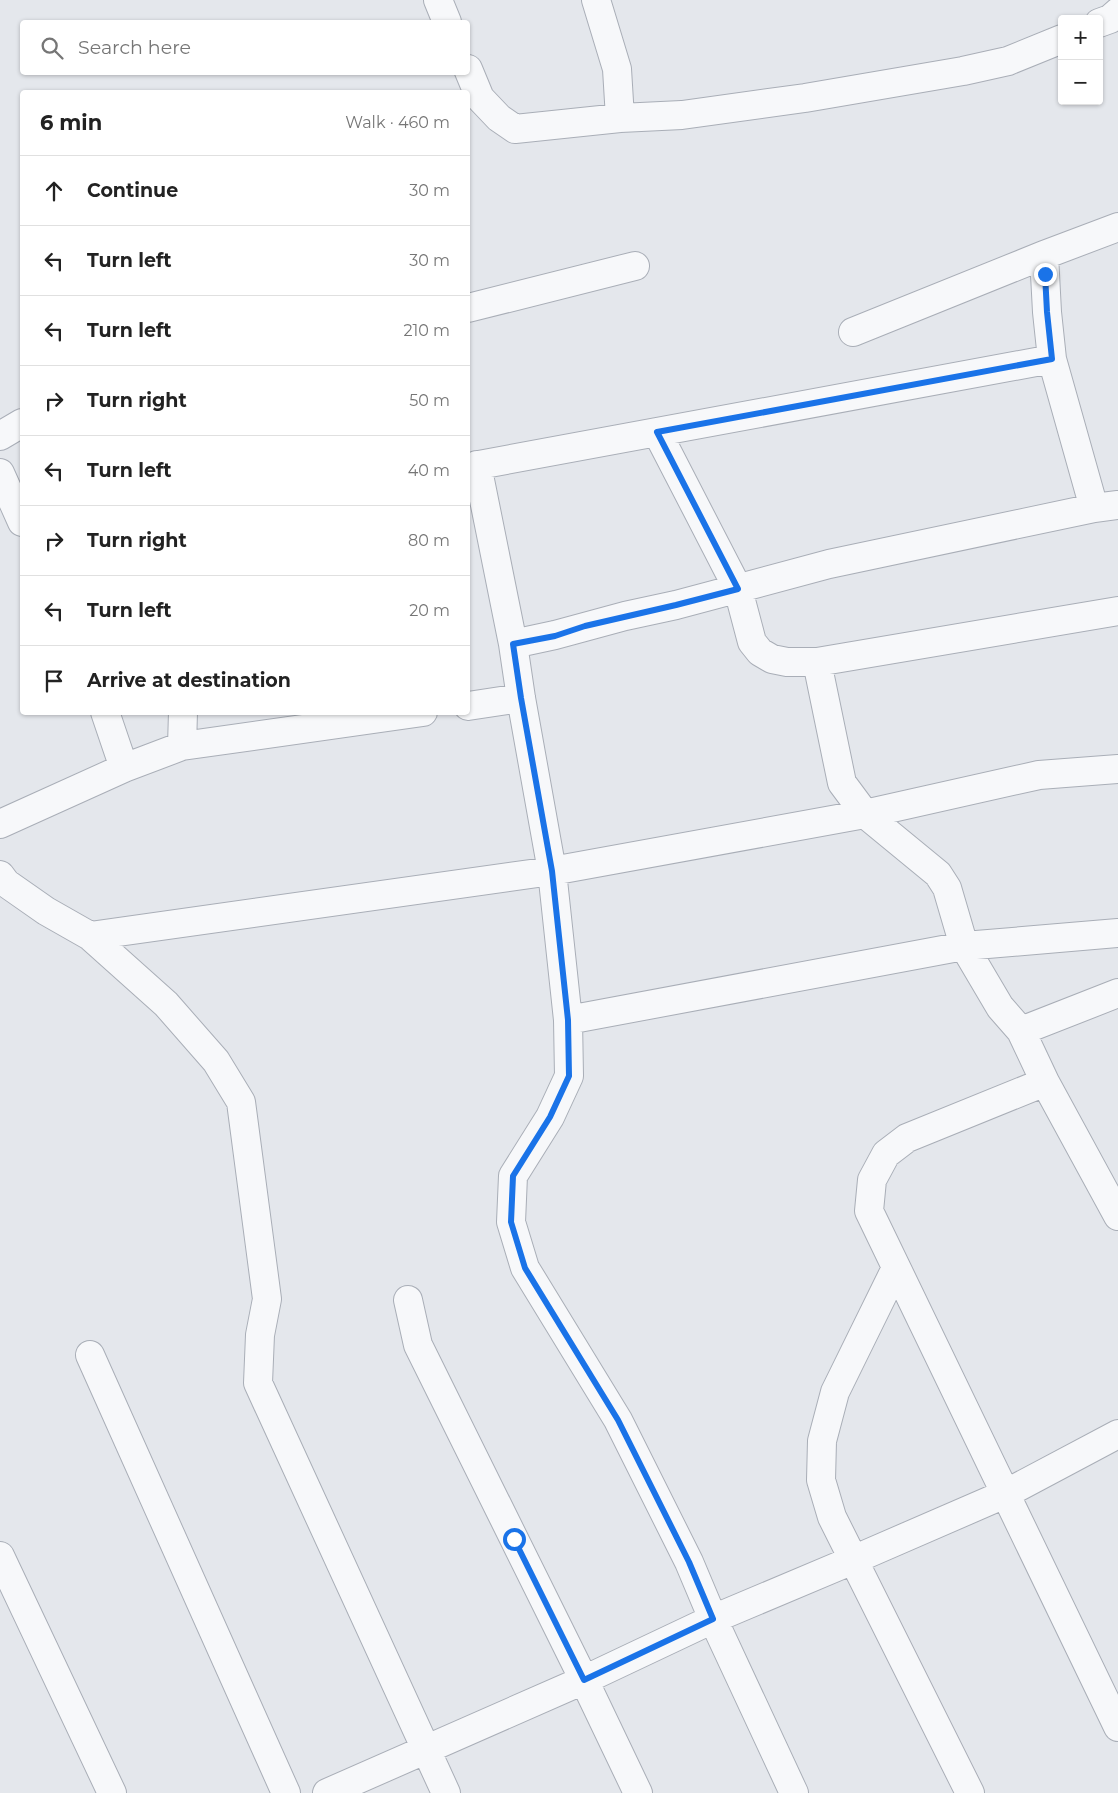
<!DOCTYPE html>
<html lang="en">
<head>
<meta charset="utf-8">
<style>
	body { margin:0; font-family:Montserrat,sans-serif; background:#f6f6f6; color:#222 }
	.controls { position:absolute; right:15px; top:15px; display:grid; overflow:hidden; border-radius:5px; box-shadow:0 1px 4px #0004 }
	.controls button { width:45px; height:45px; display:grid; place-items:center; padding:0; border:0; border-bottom:1px solid #e0e0e0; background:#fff; color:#222; font:25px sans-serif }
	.stop { position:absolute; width:15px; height:15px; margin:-11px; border:4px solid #1a73e8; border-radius:50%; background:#fff }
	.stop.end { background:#1a73e8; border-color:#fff; box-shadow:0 1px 5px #0008 }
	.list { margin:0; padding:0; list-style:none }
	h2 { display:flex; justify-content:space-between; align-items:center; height:65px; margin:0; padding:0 20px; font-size:21px }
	h2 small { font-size:16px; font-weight:400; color:#767676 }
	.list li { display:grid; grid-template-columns:32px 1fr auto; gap:15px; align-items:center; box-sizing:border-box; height:70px; padding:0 20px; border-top:1px solid #e0e0e0 }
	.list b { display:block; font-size:19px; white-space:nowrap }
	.list em { font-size:16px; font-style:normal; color:#767676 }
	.icon { flex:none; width:28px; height:28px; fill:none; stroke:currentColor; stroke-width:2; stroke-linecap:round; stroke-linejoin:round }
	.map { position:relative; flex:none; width:1118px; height:1793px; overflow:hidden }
	.search { position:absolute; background:#fff; box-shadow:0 1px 4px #0004; left:20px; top:20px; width:450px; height:55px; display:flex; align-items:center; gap:12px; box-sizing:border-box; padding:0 18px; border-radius:5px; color:#767676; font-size:19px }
	.panel { position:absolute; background:#fff; box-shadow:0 1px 4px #0004; left:20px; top:90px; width:450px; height:625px; border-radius:5px }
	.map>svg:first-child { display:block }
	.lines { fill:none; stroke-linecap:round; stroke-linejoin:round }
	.minor-casing { stroke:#a9aeb7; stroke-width:30 }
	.minor { stroke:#f7f8fa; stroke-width:28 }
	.route { stroke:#1a73e8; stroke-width:6 }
</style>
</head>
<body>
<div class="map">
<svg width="1118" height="1793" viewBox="0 0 1118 1793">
	<rect width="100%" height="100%" fill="#e4e7ec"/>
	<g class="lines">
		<defs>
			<path id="minor" d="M438,0L447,22
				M596,0L617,69L620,118L682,115L805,98L963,71L1008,61L1062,39
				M1099,23L1110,19L1118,12
				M468,69L480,98L499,118L515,129L620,118
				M1044,255L1047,312L1052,359L1094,508
				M468,308L635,266
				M853,332L1044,255L1118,227
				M657,432L738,589L752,642L760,652L772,659L787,662H817L1118,611
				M0,436L22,423
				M477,465L513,644L521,698L552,871L568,1020L569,1076L550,1117L513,1176L511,1222L525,1268L618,1420L689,1562L713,1619L794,1793
				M468,467L1052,359
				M0,473L22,522
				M513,644L555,635L625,616L676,605L829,564L1094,508L1118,505
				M817,662L842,783L865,814L938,874L947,888L964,946L1000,1007L1021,1031L1045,1082L1118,1216
				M468,706L521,698
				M105,712L124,768
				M182,746L183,712
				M0,824L124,768L182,746L423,712
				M0,875L6,883L46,911L90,936L166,1004L216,1061L241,1102L267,1299L260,1335L258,1383L446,1793
				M90,936L552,871L865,814L1039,775L1118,769
				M568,1020L964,946L1118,933
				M1021,1031L1118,993
				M1045,1082L907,1138L886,1154L872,1180L869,1211L1118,1727
				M896,1268L835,1392L822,1441L821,1480L832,1517L970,1793
				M408,1300L418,1345L584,1680L638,1793
				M90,1355L286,1793
				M0,1556L112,1793
				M327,1793L584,1680L713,1619L853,1560L1005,1494L1118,1434"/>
		</defs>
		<use href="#minor" class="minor-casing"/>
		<use href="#minor" class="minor"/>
	</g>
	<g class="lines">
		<path class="route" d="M514,1539L584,1680L713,1619L689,1562L618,1420L525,1268L511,1222L513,1176L550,1117L569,1076L568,1020L552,871L521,698L513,644L555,636L585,626L676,605L738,589L657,432L1052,359L1047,312L1045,274"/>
	</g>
</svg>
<div class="controls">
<button>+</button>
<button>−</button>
</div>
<div class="stop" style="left:514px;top:1539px"></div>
<div class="stop end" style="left:1045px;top:274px"></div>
<div class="search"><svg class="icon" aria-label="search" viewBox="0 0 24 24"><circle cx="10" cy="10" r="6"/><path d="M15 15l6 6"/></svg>Search here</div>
<section class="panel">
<h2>6 min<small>Walk · 460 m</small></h2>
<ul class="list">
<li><svg class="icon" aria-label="ahead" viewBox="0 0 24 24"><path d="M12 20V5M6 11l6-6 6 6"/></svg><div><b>Continue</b></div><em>30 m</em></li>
<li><svg class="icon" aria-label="left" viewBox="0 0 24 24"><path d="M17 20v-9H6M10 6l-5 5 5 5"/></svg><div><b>Turn left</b></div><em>30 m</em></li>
<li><svg class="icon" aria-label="left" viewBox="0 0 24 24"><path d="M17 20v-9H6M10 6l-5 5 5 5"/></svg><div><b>Turn left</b></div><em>210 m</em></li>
<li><svg class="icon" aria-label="right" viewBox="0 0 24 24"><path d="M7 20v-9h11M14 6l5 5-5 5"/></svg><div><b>Turn right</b></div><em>50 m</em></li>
<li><svg class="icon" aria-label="left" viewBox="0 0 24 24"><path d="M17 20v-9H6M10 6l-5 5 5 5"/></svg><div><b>Turn left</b></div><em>40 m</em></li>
<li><svg class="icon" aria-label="right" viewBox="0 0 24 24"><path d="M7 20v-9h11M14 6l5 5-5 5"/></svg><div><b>Turn right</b></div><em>80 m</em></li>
<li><svg class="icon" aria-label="left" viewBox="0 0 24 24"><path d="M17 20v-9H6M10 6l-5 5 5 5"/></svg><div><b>Turn left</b></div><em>20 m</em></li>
<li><svg class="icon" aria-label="arrive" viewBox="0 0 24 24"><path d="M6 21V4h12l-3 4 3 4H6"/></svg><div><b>Arrive at destination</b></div></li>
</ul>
</section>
</div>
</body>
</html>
